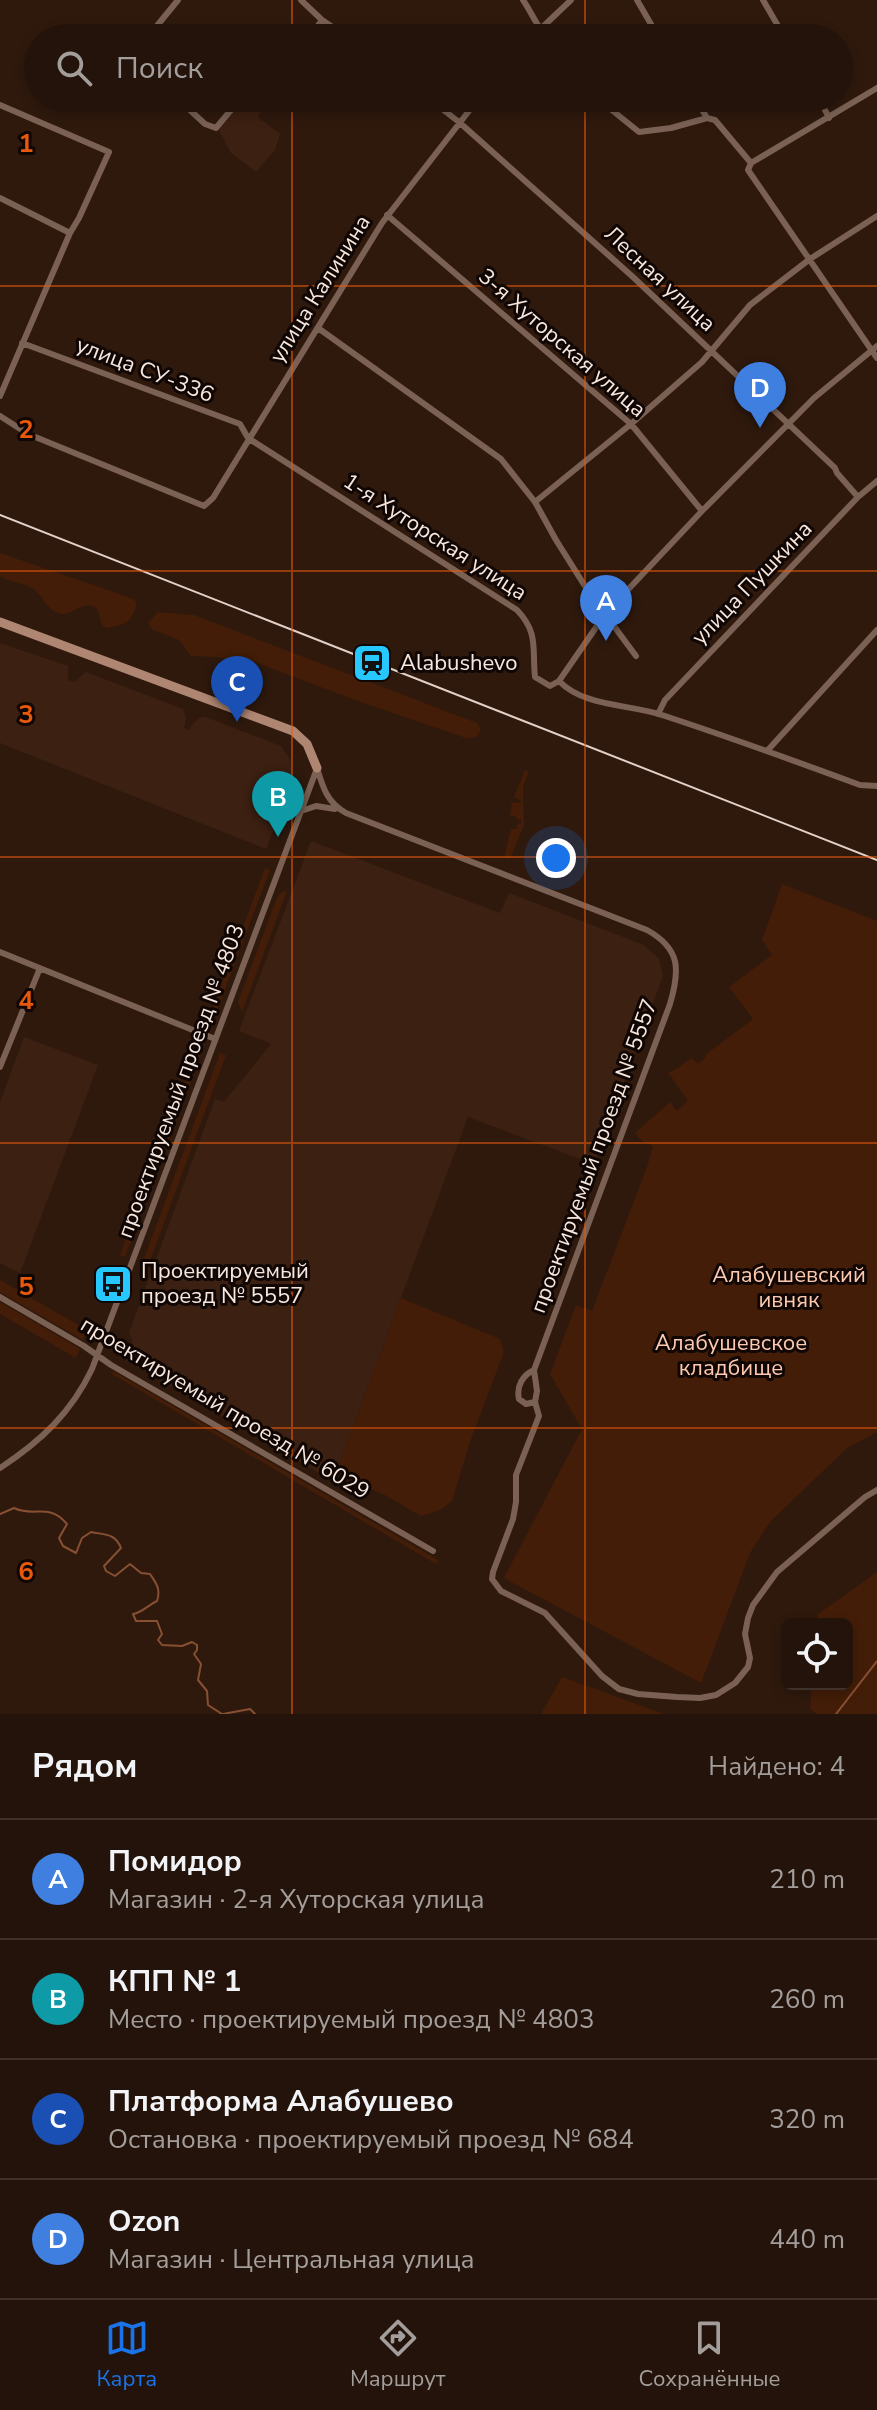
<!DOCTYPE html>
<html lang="ru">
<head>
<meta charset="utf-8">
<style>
	body { margin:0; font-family:"Nunito Sans",sans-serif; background:#2f2018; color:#f1f3f6 }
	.controls { position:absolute; right:24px; bottom:24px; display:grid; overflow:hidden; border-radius:12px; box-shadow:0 4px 12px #0003 }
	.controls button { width:72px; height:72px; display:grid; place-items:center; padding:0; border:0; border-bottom:2px solid #40322b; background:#23130a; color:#f1f3f6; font:40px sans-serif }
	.you { position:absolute; left:556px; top:858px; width:28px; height:28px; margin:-20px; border:6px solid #fff; border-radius:50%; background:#1a73e8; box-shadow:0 0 0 12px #1a73e833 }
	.badge { display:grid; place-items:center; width:52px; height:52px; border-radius:50%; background:#1a73e8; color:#fff; font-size:26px; font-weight:700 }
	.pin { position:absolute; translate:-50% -66px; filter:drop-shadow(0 2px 4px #0008) }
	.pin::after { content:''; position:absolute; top:42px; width:28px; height:24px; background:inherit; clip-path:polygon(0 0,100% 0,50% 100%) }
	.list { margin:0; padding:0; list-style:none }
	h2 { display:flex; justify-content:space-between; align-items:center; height:104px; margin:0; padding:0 32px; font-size:34px }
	h2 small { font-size:26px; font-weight:400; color:#a39e9c }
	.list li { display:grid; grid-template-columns:52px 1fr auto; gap:24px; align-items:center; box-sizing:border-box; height:120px; padding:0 32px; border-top:2px solid #40322b }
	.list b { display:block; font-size:30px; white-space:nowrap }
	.list p { margin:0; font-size:26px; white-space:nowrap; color:#a39e9c }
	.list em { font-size:26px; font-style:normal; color:#a39e9c }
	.icon { flex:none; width:44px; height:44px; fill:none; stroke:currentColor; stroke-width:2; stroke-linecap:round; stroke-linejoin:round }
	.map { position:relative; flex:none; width:877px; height:1714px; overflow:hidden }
	.search { position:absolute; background:#23130a; box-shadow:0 4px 12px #0003; left:24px; right:24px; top:24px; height:88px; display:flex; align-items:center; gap:20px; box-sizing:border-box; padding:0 28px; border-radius:44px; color:#a39e9c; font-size:30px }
	.sheet { height:584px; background:#23130a }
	nav { display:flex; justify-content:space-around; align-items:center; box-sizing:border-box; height:112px; border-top:2px solid #40322b; background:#23130a; font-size:22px; color:#a39e9c }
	nav a { display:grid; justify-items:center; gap:4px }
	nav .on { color:#1a73e8 }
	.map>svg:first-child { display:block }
	.built { fill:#3c2011 }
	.green { fill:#431d07 }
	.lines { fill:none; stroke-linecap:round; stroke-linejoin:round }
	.stream { stroke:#875033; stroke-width:2 }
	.street { stroke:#7a6154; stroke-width:6 }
	.secondary { stroke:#af8672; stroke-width:9 }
	.rail { stroke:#e2d1c9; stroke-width:2 }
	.grid { fill:none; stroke:#e8590c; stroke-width:2; stroke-opacity:0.55 }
	.labels { text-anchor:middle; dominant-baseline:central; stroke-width:6; stroke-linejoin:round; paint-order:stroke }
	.street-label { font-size:22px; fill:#f7e7df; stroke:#100704 }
	.poi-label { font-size:22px; fill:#f7e7df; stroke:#100704; text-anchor:start }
	.park-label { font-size:22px; fill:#fec9b0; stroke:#100704 }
	.grid-label { font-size:26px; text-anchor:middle; font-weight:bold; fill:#e8590c; stroke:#100704; stroke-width:6; stroke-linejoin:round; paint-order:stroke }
</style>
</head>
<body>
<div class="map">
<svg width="877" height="1714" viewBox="0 0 877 1714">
	<rect width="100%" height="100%" fill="#2f190d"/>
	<path class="built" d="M245,98H271L258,117L280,134L275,150L256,172L231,153L219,130Z
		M0,643L68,666V680L74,682L86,672L183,709L186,718L184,728L189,730L194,722L203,716L281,746L290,759L293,778L266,849L0,743Z
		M311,841L500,913L509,893L644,945L659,959L663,976L594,1164L468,1117L333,1481L125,1360L133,1342L129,1333L215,1099L224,1102L271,1044L239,1031Z
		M24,1037L98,1065L20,1273L0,1263V1102Z"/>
	<path class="green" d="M0,553L134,599L137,605C129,624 127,624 107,628L102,625C100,619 100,611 95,607C83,600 71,618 58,613C45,608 42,592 30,587C21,582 12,583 0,576Z
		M158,612L194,615L477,723L481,729C478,736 475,739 466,738L355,700L252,661L239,664L219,657L191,656L179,640L152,629L148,623Z
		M525,770L529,772L523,786L524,825L510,859L504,857L511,829H517V824L521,823V819L517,820L516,816H510L512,802L520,803L521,800L514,797Z
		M265,868L270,870L211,1026L205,1029Z
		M782,884L877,921V1432L847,1448L770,1522L750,1553L701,1683L504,1578L582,1429L550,1374L576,1305L592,1311L647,1167L653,1146L642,1141L635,1133L670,1102L677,1111L688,1101L668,1072H671L692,1058L698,1064L706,1057L705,1055L753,1019L729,987L772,955L762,940Z
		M284,891H287L242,1012L238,1002L273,908L279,894Z
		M199,1044L204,1046L125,1257L120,1255Z
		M220,1053L226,1055L148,1266L142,1264Z
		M0,1280L87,1330L83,1340L0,1292Z
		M401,1298L500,1339L504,1352L470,1442L452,1501L442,1509L421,1516L385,1495L336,1473Z
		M0,1302L80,1349L76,1358L0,1314Z
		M113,1371L438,1560L436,1564L112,1374Z
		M877,1572V1714H818L810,1709L812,1684H847V1624H817L818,1614Z
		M562,1677L664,1714H541Z"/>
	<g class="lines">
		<path class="stream" d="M0,1514L14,1508C35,1518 48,1502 67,1524L59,1538L63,1546L76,1553L82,1538L91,1532C105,1535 115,1533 121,1548L104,1566L106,1571L115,1576L130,1564L141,1573L150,1574C156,1583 161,1589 157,1601C148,1605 143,1612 133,1614L136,1621H157L162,1634L158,1640L162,1645L182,1646L192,1642L197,1645V1650L194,1654L201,1664L198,1680L207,1691L208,1705L222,1714
			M223,1714L250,1709L255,1714
			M836,1714L877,1661"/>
		<path class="street" d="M301,0L322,20L349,38
			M523,0C532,13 537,27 547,38
			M637,0L659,38
			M763,0L785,38
			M147,38L178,0
			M309,38L322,20
			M531,38L571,0
			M177,98L205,124L216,128L241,98
			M428,98L459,122L633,277L835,468L837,473L858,497
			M597,98L639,132L671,128L707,118
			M695,98L707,118L715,120L751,163L748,170L877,358
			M819,98L829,118
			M0,105L109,152L79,218L70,233L0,396
			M751,163L877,88
			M0,198L70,233
			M387,215L631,424L702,511
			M318,328L501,459L535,502L556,540L588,591L636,656
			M22,343L240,424L248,438L517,610C539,633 532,649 535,677L550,686L559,681
			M0,416L28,434L204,506L213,498L382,223L479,98
			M535,502L631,424L702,362L750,305L810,259L877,216
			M559,681L606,613L702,511L814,398L877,346
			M559,681C584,707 629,704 662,715C729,737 795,761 860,785L877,786
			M658,714L665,700L858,497L877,481
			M767,751L877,630
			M317,768C323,788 327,802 346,813L647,930C681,949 680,970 670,1004L534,1370L537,1391L535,1402L526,1404L519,1399C516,1386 523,1375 534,1370
			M301,811L316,806L335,809
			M0,952L215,1039
			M0,1067L40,968
			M0,1297L84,1346L111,1365L433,1551
			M535,1402L539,1416L516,1475V1502L513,1519L493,1572L492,1579L501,1591L545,1613L602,1676L619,1689L638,1694L677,1697L700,1698L716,1695L735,1683L748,1667L750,1658L745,1634L748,1618L753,1605L777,1572L865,1497L877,1490
			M0,1468C41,1441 71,1413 92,1369L316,771"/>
		<path class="secondary" d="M0,622L293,731L307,744L317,768"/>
		<path class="rail" d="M0,515L877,860"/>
	</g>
	<path class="grid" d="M292,0V38M585,0V38M292,98V1714M585,98V1714M0,286H877M0,571H877M0,857H877M0,1143H877M0,1428H877"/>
	<defs>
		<symbol id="station-square" viewBox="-11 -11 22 22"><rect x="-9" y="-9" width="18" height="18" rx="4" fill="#27c8ff" stroke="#100704"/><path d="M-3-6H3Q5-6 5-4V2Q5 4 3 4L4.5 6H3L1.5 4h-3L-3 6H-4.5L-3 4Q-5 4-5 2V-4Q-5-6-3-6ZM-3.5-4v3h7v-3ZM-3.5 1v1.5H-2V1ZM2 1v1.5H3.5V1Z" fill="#111"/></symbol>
		<symbol id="bus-square" viewBox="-11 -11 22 22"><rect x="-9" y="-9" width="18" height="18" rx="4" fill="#27c8ff" stroke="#100704"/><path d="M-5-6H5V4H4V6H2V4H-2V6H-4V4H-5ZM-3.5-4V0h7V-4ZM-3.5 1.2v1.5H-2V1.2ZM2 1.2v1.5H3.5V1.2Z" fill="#111"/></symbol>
	</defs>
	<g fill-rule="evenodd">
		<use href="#station-square" x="350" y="641" width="44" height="44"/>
		<use href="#bus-square" x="91" y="1262" width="44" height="44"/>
	</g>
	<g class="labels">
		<g class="street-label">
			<text transform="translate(660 279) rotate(43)">Лесная улица</text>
			<text transform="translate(320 289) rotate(-58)">улица Калинина</text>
			<text transform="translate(562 343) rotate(41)">3-я Хуторская улица</text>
			<text transform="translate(145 370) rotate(21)">улица СУ-336</text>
			<text transform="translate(435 537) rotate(33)">1-я Хуторская улица</text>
			<text transform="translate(752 583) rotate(-46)">улица Пушкина</text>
			<text transform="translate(181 1081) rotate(-70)">проектируемый проезд № 4803</text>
			<text transform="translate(594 1156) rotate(-70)">проектируемый проезд № 5557</text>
			<text transform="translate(225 1408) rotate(31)">проектируемый проезд № 6029</text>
		</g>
		<g class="poi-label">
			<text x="400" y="663">Alabushevo</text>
			<text x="141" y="1271">Проектируемый<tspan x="141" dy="25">проезд № 5557</tspan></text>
		</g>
		<g class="park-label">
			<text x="789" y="1275">Алабушевский<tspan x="789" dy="25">ивняк</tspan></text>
			<text x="731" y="1343">Алабушевское<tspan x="731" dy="25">кладбище</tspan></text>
		</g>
	</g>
	<g class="grid-label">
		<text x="26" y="152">1</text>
		<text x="26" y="438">2</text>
		<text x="26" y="723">3</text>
		<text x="26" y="1009">4</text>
		<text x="26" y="1295">5</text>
		<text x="26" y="1580">6</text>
	</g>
</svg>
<div class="controls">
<button><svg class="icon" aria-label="locate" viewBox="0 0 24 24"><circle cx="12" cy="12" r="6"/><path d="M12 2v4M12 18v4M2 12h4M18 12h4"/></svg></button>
</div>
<div class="you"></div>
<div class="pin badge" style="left:606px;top:641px;background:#3f7fe0">A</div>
<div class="pin badge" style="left:278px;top:837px;background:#0f9aa8">B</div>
<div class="pin badge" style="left:237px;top:722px;background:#1a4fb4">C</div>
<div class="pin badge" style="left:760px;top:428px;background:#3f7fe0">D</div>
<div class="search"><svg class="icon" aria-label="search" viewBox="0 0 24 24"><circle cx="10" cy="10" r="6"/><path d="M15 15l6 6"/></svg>Поиск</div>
</div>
<section class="sheet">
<h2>Рядом<small>Найдено: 4</small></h2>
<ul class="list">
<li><span class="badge" style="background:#3f7fe0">A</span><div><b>Помидор</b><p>Магазин · 2-я Хуторская улица</p></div><em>210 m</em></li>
<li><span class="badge" style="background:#0f9aa8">B</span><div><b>КПП № 1</b><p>Место · проектируемый проезд № 4803</p></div><em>260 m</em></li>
<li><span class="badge" style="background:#1a4fb4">C</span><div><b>Платформа Алабушево</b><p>Остановка · проектируемый проезд № 684</p></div><em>320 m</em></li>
<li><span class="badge" style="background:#3f7fe0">D</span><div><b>Ozon</b><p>Магазин · Центральная улица</p></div><em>440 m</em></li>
</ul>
</section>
<nav>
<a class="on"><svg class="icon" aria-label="map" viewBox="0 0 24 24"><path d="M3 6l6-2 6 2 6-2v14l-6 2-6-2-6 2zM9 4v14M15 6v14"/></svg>Карта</a>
<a><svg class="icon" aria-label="directions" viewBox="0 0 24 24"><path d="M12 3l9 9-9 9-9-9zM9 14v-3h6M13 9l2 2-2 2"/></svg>Маршрут</a>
<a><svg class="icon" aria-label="saved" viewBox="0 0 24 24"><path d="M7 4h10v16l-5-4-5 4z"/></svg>Сохранённые</a>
</nav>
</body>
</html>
